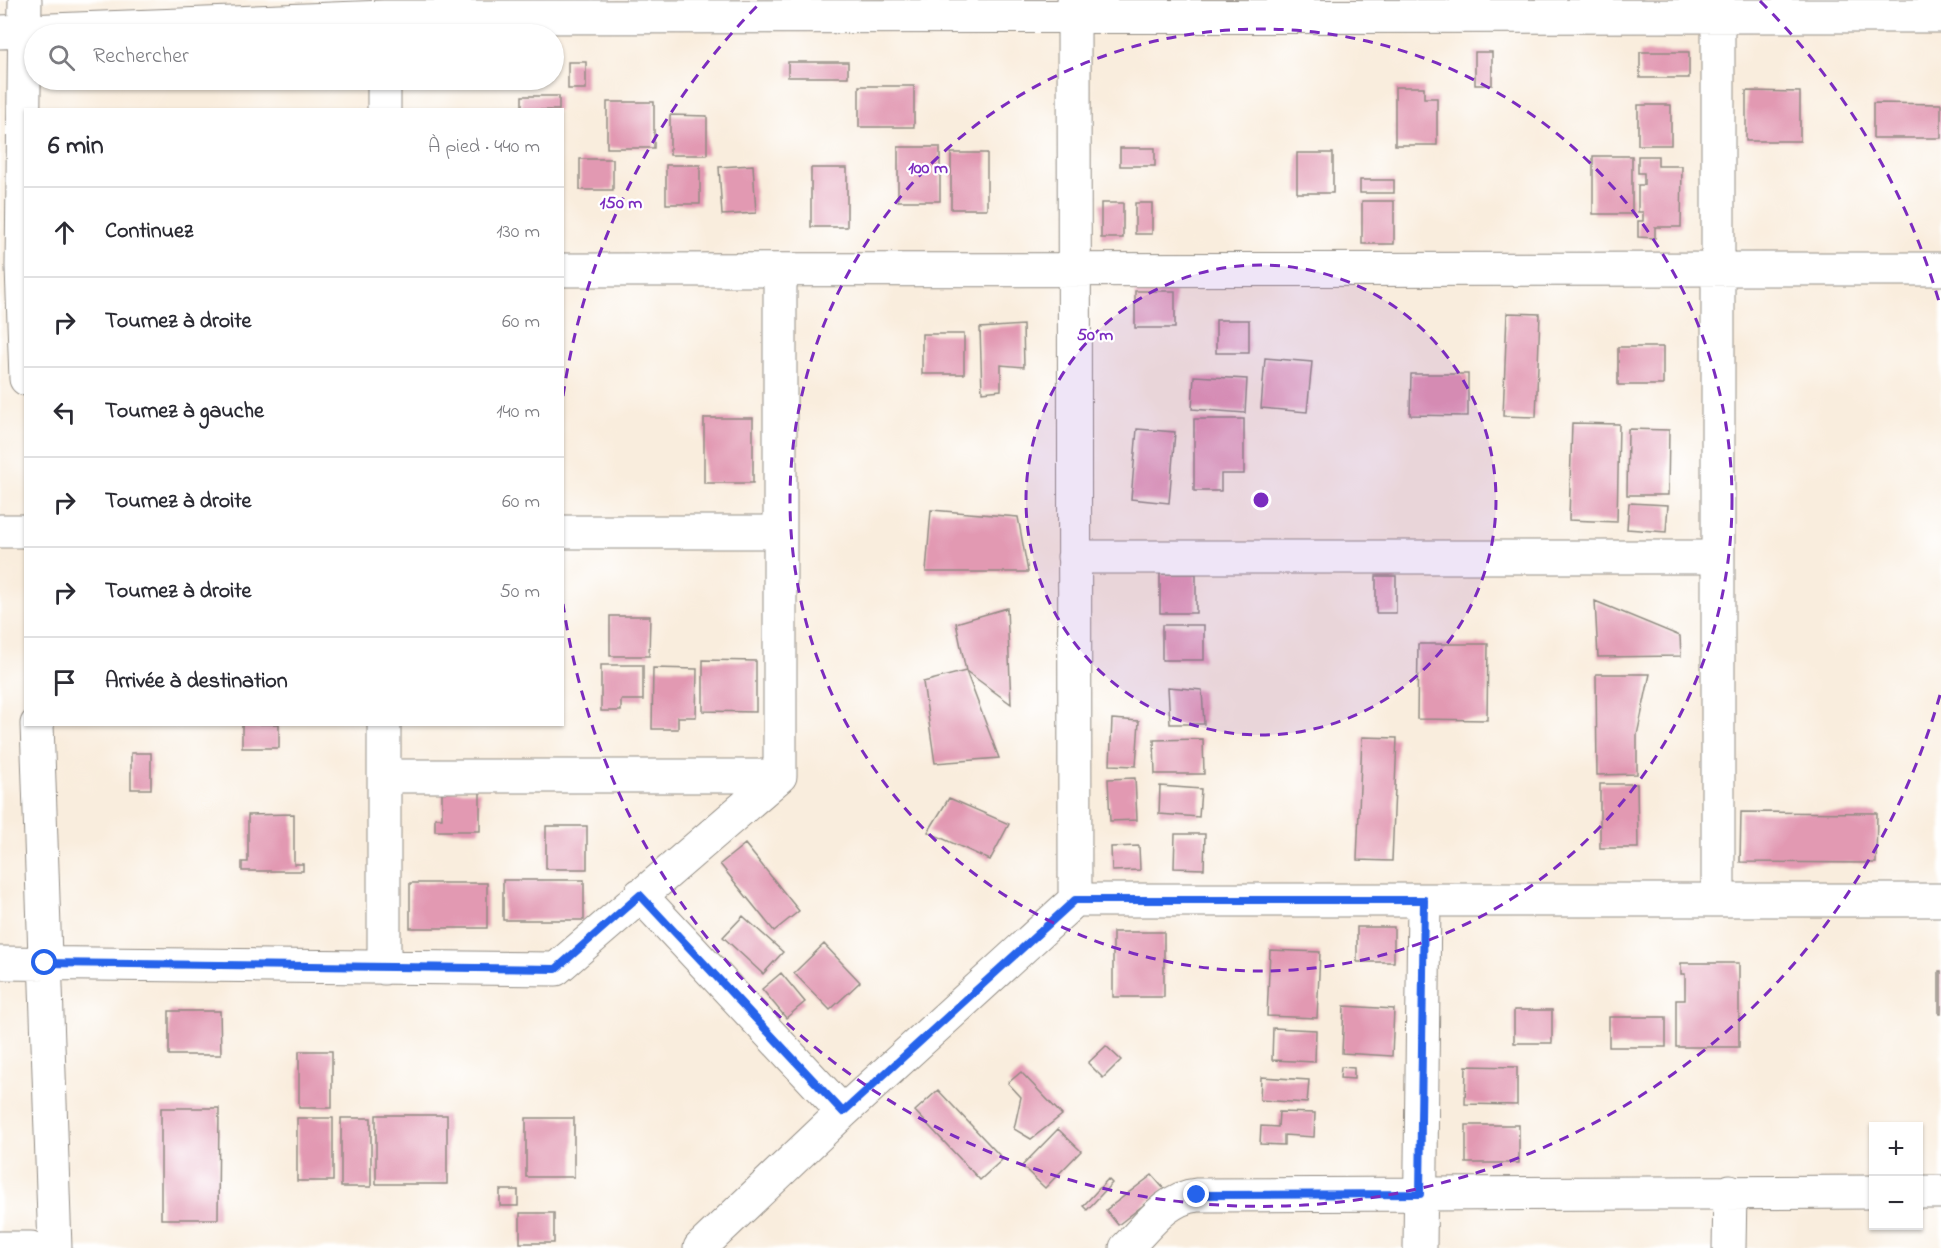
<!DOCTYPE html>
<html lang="fr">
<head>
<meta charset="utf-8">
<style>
	body { margin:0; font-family:"Indie Flower",sans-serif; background:#f7f7f7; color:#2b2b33 }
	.controls { position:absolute; right:18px; bottom:18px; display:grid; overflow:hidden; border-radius:0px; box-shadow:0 2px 4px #0004 }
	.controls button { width:54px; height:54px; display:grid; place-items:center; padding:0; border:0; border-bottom:2px solid #e1e1e2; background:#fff; color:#2b2b33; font:30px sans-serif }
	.stop { position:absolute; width:18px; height:18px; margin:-14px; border:4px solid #2563eb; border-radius:50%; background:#fff }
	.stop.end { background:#2563eb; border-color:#fff; box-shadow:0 2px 6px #0008 }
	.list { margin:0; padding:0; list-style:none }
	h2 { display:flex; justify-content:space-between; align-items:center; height:78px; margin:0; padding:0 24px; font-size:26px }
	h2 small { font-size:20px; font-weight:400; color:#7c7c81 }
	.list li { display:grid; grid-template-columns:39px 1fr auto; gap:18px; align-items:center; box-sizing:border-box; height:90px; padding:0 24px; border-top:2px solid #e1e1e2 }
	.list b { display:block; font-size:22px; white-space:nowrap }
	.list em { font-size:20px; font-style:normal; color:#7c7c81 }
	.icon { flex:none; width:33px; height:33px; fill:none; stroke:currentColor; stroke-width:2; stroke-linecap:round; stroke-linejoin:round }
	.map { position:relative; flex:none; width:1941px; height:1248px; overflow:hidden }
	.search { position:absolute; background:#fff; box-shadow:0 2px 4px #0004; left:24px; top:24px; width:540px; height:66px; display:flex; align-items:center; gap:15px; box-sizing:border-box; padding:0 21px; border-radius:33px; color:#7c7c81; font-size:22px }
	.panel { position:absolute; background:#fff; box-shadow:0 2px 4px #0004; left:24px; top:108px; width:540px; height:618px; border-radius:0px }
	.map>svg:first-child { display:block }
	.building { fill:#e299b2 }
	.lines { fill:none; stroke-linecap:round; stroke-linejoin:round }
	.minor-casing { stroke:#928c84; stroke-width:35 }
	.minor { stroke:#fff; stroke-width:33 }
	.route { stroke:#2563eb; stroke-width:8 }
	.ring { fill:none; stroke:#7b2cbf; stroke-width:3; stroke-dasharray:10 8 }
	.centre { fill:#7b2cbf; stroke:#fff; stroke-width:3 }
	.ring-label { font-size:18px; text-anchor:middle; font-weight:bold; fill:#7b2cbf; stroke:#fff; stroke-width:4.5; stroke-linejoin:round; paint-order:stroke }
</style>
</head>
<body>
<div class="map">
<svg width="1941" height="1248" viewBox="0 0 1941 1248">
	<rect width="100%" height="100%" fill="#fff"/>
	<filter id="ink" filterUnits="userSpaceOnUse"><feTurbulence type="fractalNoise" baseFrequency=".0167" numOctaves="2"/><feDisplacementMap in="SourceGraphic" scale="12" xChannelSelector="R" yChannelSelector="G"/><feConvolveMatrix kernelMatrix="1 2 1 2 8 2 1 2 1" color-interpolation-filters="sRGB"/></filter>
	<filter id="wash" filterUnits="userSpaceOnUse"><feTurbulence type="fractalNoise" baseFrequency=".008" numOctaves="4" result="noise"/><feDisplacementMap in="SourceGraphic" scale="24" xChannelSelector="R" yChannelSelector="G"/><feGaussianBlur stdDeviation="1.35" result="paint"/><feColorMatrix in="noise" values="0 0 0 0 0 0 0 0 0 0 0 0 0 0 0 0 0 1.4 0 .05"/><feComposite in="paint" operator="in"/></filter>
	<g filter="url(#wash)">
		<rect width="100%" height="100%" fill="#f9eddd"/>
		<g id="blocks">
			<path class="building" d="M1475,52H1492V85H1475Z
				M1640,52H1689V78H1640Z
				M568,62H586V89H568Z
				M788,62H848V77H788Z
				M859,86H914V127H859Z
				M1395,87H1424V98H1437V145H1395Z
				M1746,91L1800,92V141H1746Z
				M522,96H559V110H522Z
				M607,102H654V148H607Z
				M1873,103L1941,104V138H1873Z
				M1638,105H1671V145H1638Z
				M670,115L707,116V155H670Z
				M898,147H940V201H898Z
				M1120,148H1155V166H1120Z
				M951,153H987V209H951Z
				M1297,153H1333V193H1297Z
				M1593,156H1632V214H1593Z
				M1638,156H1658V166H1682L1681,227H1655V238L1638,237V221H1643V212H1638V185H1644V173H1638Z
				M580,159H613V190H580Z
				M666,165H700V204H666Z
				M753,165L756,213L722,215L719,167Z
				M811,168H847V227H811Z
				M1360,180H1394V193H1360Z
				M1362,201H1394V244H1362Z
				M1101,203H1123V238H1101Z
				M1135,203H1152V234H1135Z
				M1135,291H1175V328H1135Z
				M1507,313L1540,314L1536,417L1503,416Z
				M1216,320H1249V353H1216Z
				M1023,325L1024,367L1001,365V390L982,392L980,328Z
				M922,334H964V374H922Z
				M1618,347H1663V385H1618Z
				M1265,358L1312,362L1307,412L1261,408Z
				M1411,374H1468V416L1410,415Z
				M1194,376L1247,379L1245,413L1192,409Z
				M704,418H753V483H704Z
				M1194,419H1244V474H1221V491H1194Z
				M1572,423L1619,424L1617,522L1569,520Z
				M1137,429L1175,432L1169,503L1131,499Z
				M1628,429L1669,430L1668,495H1627Z
				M1629,503L1668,505L1666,532L1627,529Z
				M931,510L1018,517L1028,572H926Z
				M1160,574H1196V613H1160Z
				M1376,576H1396V613H1376Z
				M1595,601L1680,636L1681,656L1598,657Z
				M1007,608L1011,704L966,671L999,758L935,763L923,682L966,671L956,623Z
				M610,616H650L649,656H610Z
				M1162,625H1204V660H1162Z
				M1418,644H1488L1487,720L1417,719Z
				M703,660L756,661V712L703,711Z
				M601,665H643V700H621V711H601Z
				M653,668L697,669L696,717H678V729H652Z
				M1596,674H1650L1637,735V774L1597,775Z
				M1168,687L1202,690L1204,724H1170Z
				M1112,719L1139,721L1136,766L1110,765Z
				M242,724H279V748H242Z
				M1362,737L1397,738L1392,861L1357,860Z
				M1203,739L1204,774H1155L1154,740Z
				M131,753H151V789H131Z
				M1135,778L1137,820L1110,821L1108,779Z
				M1600,784H1637L1638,848H1600Z
				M1160,786L1201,789L1199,817L1159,814Z
				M442,791H480V831H435V818H442Z
				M949,798L1009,824L990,860L928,832Z
				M1741,812L1877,813L1876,863L1740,862Z
				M294,814V864H303V871H242V862H248V815Z
				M546,826H587V869H546Z
				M1175,834H1205L1204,869L1174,868Z
				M745,844L799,911L774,931L720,864Z
				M1139,846L1140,870L1112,871L1111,847Z
				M503,880H584V920H503Z
				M410,883H487V928H410Z
				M743,916L783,952L763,974L723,937Z
				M1357,927H1394V962H1357Z
				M1113,932H1164V997H1113Z
				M824,944L860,982L830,1010L794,973Z
				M1270,950L1320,952L1317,1018L1267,1016Z
				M1681,963H1739V1047H1676V1000H1685V974H1681Z
				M1939,971H1941V1014H1939Z
				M781,973L805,1002L786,1018L762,989Z
				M1344,1006L1394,1009L1392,1056L1342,1053Z
				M1514,1010H1552V1043H1514Z
				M169,1011H220L221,1055H169Z
				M1609,1017H1666V1047H1609Z
				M1273,1028L1316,1030L1315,1062L1272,1060Z
				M1106,1046L1121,1060L1103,1078L1088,1063Z
				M299,1051H332V1108H299Z
				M1466,1066L1517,1067V1105L1465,1104Z
				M1341,1067L1354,1068V1079L1340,1078Z
				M1021,1072L1062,1115L1031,1139L1014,1129L1021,1097L1008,1083Z
				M1261,1077L1309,1080L1307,1103L1260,1100Z
				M938,1090L1003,1159L980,1180L915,1111Z
				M161,1108H219L218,1219H161Z
				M1279,1112L1315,1113L1314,1137L1284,1135V1145L1260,1144L1261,1126L1278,1127Z
				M376,1115H447V1184H376Z
				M297,1118H333V1181H297Z
				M341,1118H371V1187H341Z
				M526,1118H574V1177H526Z
				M1466,1125H1519V1163H1466Z
				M1058,1129L1081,1151L1045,1188L1022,1166Z
				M1152,1175L1164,1189L1118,1225L1106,1210Z
				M1108,1179L1112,1183L1087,1210L1083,1206Z
				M500,1190H518V1206H500Z
				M520,1213H554V1243H520Z"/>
		</g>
	</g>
	<g filter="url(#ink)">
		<use href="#blocks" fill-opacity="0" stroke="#928c84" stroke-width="1.5"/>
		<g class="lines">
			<defs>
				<path id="minor" d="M25,0L22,267L26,379
					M1074,0L1075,900
					M1718,0V900
					M0,32L384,17L1941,16
					M384,80V110
					M562,270L1941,269
					M0,531H26
					M562,532H780
					M1074,557H1718
					M37,724L55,1248
					M384,724V968
					M384,776H780
					M640,895L843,1112
					M0,963L556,969L780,776V270
					M1918,1192H1941
					M0,1248H31
					M700,1248L843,1112L1075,900H1941
					M1126,1248C1147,1227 1166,1198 1197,1195L1874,1192
					M1420,1248L1424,900
					M1729,1248L1730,1191"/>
			</defs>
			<use href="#minor" class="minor-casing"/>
			<use href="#minor" class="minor"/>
		</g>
	</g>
	<g class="lines" filter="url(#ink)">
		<path class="route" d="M45,963L556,969L640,895L843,1112L1075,900H1424L1420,1194L1197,1195"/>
	</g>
	<circle cx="1261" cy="500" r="235" fill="#7b2cbf" fill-opacity=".12"/>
	<g class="ring">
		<circle cx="1261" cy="500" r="235"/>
		<circle cx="1261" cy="500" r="471"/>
		<path d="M1940 695A706 706 0 0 1 563 604M563 396A706 706 0 0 1 762 1M1760 1A706 706 0 0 1 1940 305"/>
	</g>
	<circle cx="1261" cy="500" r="9" class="centre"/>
	<g class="ring-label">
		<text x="928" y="173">100 m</text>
		<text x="621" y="208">150 m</text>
		<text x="1095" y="340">50 m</text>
	</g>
</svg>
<div class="controls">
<button>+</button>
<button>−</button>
</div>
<div class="stop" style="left:45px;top:963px"></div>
<div class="stop end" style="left:1197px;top:1195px"></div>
<div class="search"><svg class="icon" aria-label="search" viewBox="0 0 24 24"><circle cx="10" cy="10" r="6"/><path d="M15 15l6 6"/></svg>Rechercher</div>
<section class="panel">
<h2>6 min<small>À pied · 440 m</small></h2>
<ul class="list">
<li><svg class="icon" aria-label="ahead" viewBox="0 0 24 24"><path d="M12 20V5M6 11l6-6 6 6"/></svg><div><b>Continuez</b></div><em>130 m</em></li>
<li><svg class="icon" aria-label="right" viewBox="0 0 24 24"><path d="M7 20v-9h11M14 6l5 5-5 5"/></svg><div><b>Tournez à droite</b></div><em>60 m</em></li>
<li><svg class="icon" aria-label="left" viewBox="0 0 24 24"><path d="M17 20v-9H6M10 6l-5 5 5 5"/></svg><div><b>Tournez à gauche</b></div><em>140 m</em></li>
<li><svg class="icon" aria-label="right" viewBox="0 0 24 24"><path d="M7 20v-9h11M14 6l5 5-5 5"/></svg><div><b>Tournez à droite</b></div><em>60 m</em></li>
<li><svg class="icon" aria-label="right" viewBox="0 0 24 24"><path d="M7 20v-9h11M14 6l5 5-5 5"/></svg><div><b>Tournez à droite</b></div><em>50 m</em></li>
<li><svg class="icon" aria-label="arrive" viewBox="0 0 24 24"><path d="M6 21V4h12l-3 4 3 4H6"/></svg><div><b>Arrivée à destination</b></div></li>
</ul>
</section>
</div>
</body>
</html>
